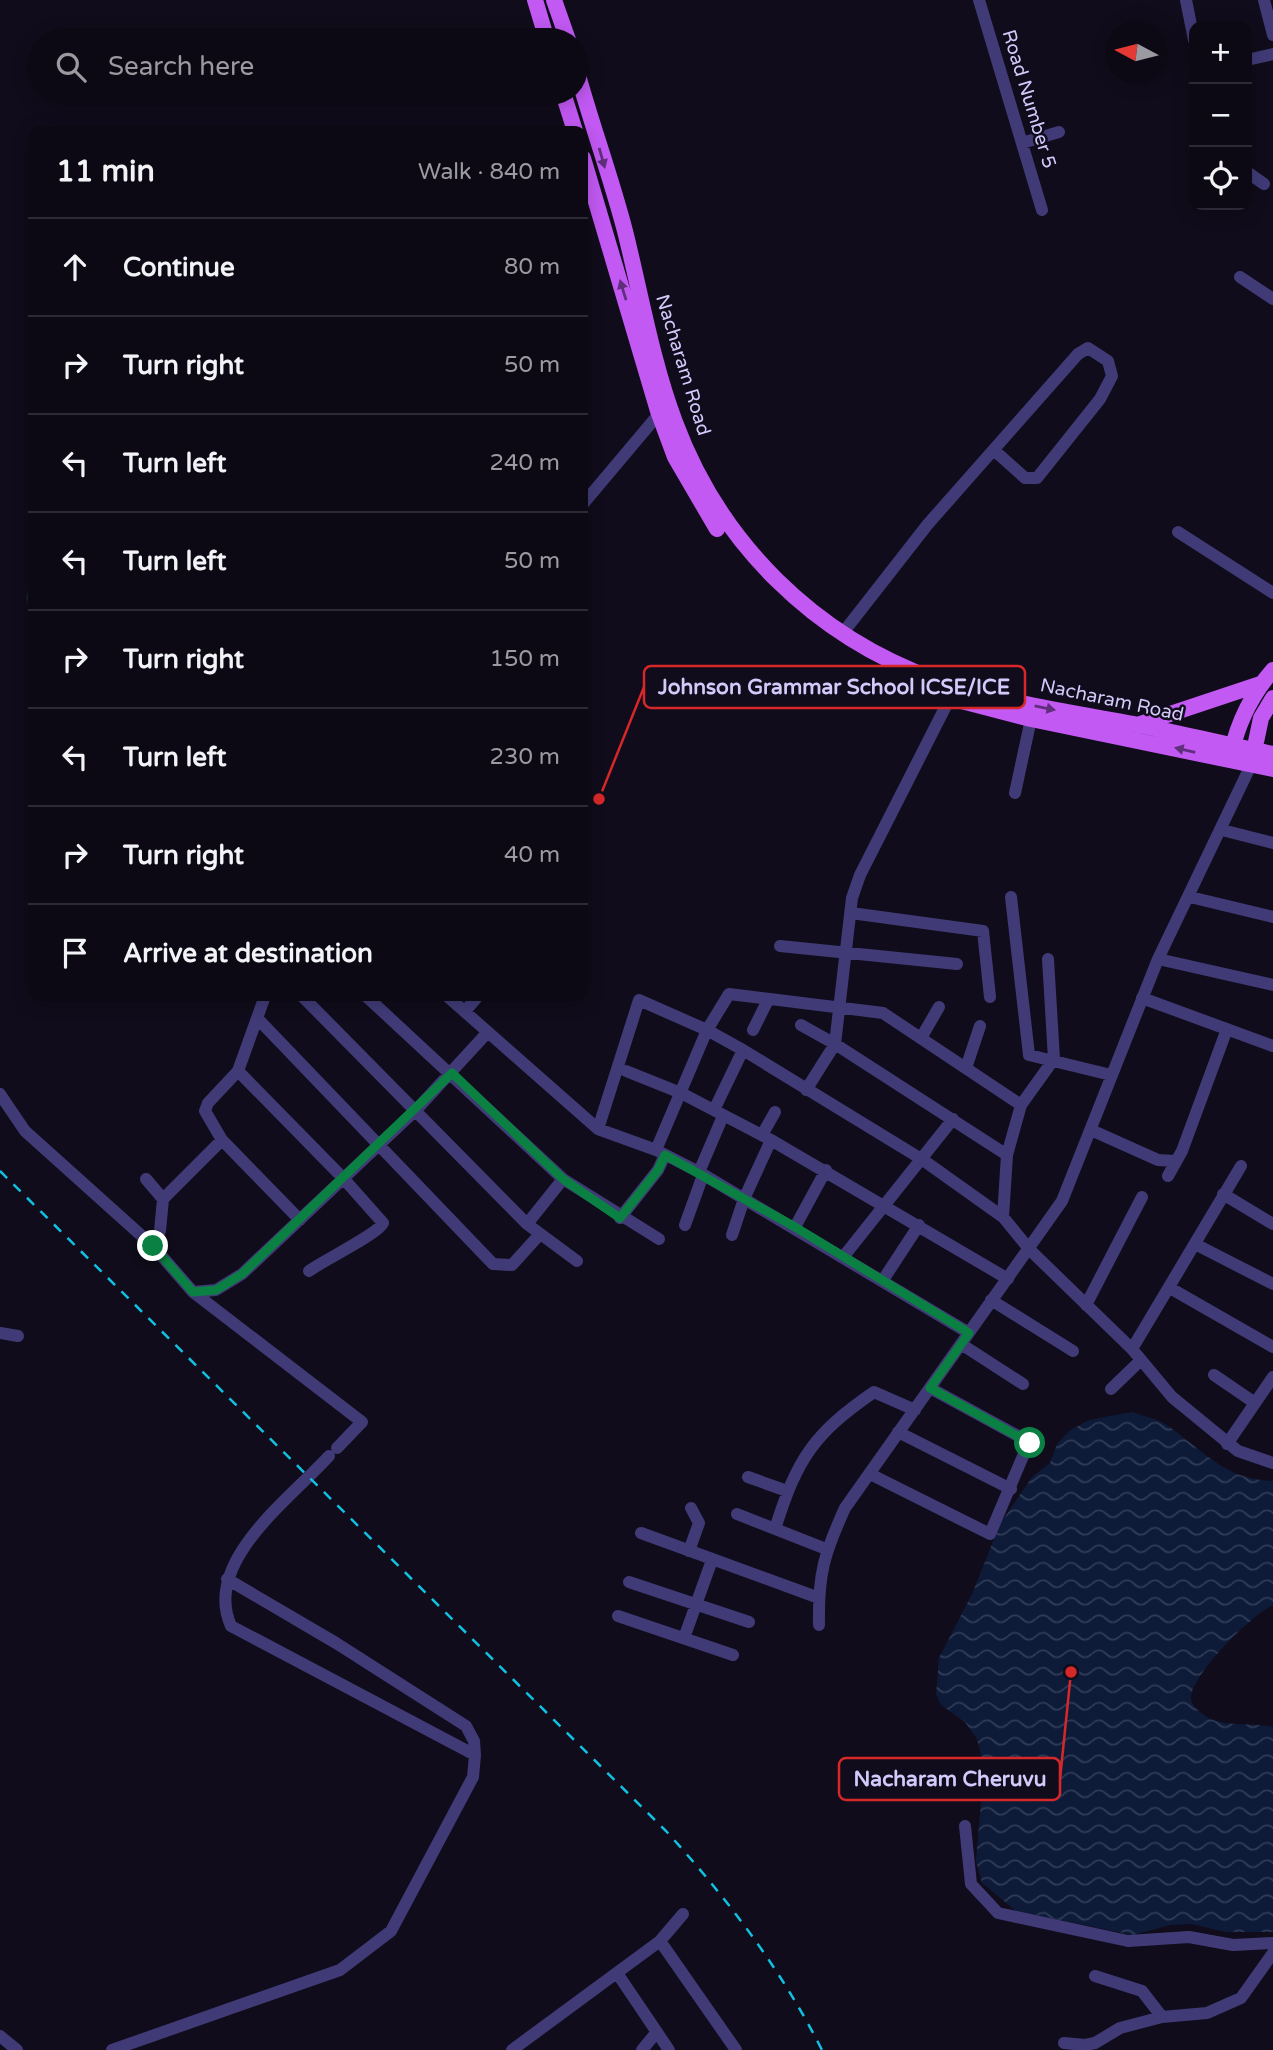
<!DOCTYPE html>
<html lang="en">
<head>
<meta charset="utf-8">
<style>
	body { margin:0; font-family:"Varela Round",sans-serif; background:#1a1722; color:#f1f3f6 }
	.controls { position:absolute; right:21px; top:21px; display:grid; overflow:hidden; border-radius:14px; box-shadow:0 4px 18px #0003 }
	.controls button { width:63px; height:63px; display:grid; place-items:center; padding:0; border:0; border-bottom:2px solid #2c2a34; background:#0c0914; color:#f1f3f6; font:35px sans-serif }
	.compass { position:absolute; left:1105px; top:21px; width:63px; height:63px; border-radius:50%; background:#0c0914; box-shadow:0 4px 18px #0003; rotate:277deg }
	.stop { position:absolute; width:21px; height:21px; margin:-16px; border:5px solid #0b8043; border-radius:50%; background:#fff }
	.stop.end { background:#0b8043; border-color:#fff; box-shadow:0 2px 7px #0008 }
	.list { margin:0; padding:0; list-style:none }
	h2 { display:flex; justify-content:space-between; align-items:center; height:91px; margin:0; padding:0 28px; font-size:30px }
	h2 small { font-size:23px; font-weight:400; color:#9a9aa0 }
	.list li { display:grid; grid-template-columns:46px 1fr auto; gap:21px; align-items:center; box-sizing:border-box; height:98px; padding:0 28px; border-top:2px solid #2c2a34 }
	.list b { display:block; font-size:26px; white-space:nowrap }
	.list em { font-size:23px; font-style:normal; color:#9a9aa0 }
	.icon { flex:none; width:38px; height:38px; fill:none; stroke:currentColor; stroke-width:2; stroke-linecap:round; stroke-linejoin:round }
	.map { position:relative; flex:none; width:1273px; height:2050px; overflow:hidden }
	.search { position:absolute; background:#0c0914; box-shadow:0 4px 18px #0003; left:28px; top:28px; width:560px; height:77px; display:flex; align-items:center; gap:18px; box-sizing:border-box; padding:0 24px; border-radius:38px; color:#9a9aa0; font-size:26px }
	.panel { position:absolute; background:#0c0914; box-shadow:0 4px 18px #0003; left:28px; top:126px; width:560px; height:875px; border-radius:14px }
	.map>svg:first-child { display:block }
	.park { fill:#102424 }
	.water { fill:url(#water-waves) }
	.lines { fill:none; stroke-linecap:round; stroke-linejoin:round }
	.minor { stroke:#403b77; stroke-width:12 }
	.major { stroke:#c259f3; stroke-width:16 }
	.rail { stroke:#10c1e1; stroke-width:2.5; stroke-dasharray:10 9; stroke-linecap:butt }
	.oneway { fill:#602f7c }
	.route { stroke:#0b8043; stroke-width:9 }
	.labels { text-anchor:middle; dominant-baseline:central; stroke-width:5; stroke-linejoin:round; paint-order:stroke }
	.street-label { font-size:19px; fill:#d2cafb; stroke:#100c1b }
	.leader { fill:none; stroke:#d62828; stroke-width:2.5 }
	.callout-dot { fill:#d62828; stroke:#100c1b; stroke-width:2.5 }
	.callout { fill:#100c1b; stroke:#d62828; stroke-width:2.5 }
	.callout-label { font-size:21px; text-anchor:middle; font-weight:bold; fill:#d2cafb }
</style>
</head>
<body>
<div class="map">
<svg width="1273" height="2050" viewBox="0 0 1273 2050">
	<defs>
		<pattern id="water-waves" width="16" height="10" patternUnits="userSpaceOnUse" patternTransform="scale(1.75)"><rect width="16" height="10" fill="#0d1b39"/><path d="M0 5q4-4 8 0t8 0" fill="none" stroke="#2f3b57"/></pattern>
	</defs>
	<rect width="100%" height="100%" fill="#100c1b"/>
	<path class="park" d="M33,573V627L26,597Z"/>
	<path class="water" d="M1132,1412C1144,1416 1158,1419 1168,1426C1206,1452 1223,1479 1273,1481V1605C1251,1615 1192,1674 1191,1698C1191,1705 1199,1711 1204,1715C1221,1728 1252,1722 1273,1727V1932H1225L1192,1924L1170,1925L1133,1935L1016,1911L982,1883L976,1861L984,1766L977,1739L965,1722L941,1705L936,1694L939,1658L972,1594L1000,1524L1032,1477L1050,1463L1057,1444L1069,1431L1089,1420Z"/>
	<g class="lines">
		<path class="minor" d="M979,0L1042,210
			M1186,0L1194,40
			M1264,0L1273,35
			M1247,60L1273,54
			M1022,143L1059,132
			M1247,172L1264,184
			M1240,277L1273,299
			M583,504L663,409
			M1178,532L1273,593
			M842,634L928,524L1078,354L1088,348L1108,361L1112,376L1100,399L1037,478H1025L995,451
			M1015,793L1031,719
			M1222,830L1273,843
			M1011,897L1029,1055L1111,1075
			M1190,897L1273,917
			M851,913L983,931L990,997
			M780,946L957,964
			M1158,959L1273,985
			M265,996L238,1071L208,1103L205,1111L222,1140L300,1220
			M302,996L527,1224L577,1261
			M366,996L563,1179L659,1239
			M447,996L598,1129L656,1150L699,1172L969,1333
			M1142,998L1273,1046
			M466,1010L478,996
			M257,1018L493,1264L512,1265L540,1234
			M801,1025L835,1044L1007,1155
			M753,1030L768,1000
			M921,1038L939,1007
			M966,1068L980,1026
			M238,1071L343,1178L383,1223C378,1234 324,1260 309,1271
			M626,1071L681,1093L771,1140L1008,1279
			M806,1090L835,1044L852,898L860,875L950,698
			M0,1094L25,1131L153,1246L193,1292L362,1422L337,1448
			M714,1110L743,1050
			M598,1129L639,1000L707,1030L743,1050L923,1160L1003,1217L1030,1250L1132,1349L1172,1397L1238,1451L1273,1463
			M1091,1130L1158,1160L1175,1161
			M762,1135L775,1112
			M656,1150L707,1030L729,994L883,1013L1021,1105
			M699,1172L723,1116
			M1168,1176L1182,1151L1227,1029
			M146,1179L163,1199
			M1223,1194L1273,1224
			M1003,1217L1007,1155L1021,1105L1054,1059L1048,959
			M620,1218L658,1170L665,1155
			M527,1224L563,1179
			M685,1225L703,1175
			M795,1227L826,1170
			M732,1235L744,1199L771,1140
			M1195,1244L1273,1284
			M153,1246L160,1231L163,1199L222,1140
			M844,1256L953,1119
			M883,1280L919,1225
			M1170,1288L1273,1347
			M193,1292L216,1290L242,1274L417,1109L487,1033
			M991,1300L1073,1351
			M1086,1305L1142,1197
			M0,1333L18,1336
			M961,1344L1023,1384
			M1132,1349L1241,1166
			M1214,1375L1255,1403
			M1111,1389L1141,1360
			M898,1432L1011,1489
			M1227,1444L1273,1377
			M870,1474L990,1534L1029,1442L930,1388
			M748,1477L787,1491
			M737,1514L826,1549
			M775,1529C797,1459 813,1434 874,1392L915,1410
			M641,1533L819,1598
			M689,1551L699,1523L691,1508
			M227,1579L336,1643L466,1726L474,1741L475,1755
			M629,1582L749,1622
			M618,1616L733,1655
			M819,1625C818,1574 824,1554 845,1508L1062,1201L1158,959L1251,765
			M684,1638L712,1560
			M965,1826L971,1884L998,1913L1128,1941L1189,1937L1233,1945L1273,1943
			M660,1941L736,2050
			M617,1973L669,2050
			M1095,1976L1142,1991L1162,2017
			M0,2036L17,2050
			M1064,2043L1085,2045L1095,2043L1120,2028L1162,2017L1207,2013L1241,1998L1273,1953
			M112,2050L340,1970L391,1931L473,1777L475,1755L231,1626C202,1562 291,1498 329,1456
			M512,2050L660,1941L683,1914
			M642,2050L656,2033"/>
		<path class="major" d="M535,0L547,40
			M554,0L568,40
			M576,68C591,123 611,177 625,231C641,295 652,361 675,422C720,543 814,636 936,680C999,702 1068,712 1134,724C1180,733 1226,745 1273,754
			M563,93L575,131
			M583,158L658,411L675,457L717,529
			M912,681L950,698L1031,719L1273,769
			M1140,724L1260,684
			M1231,754C1238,722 1251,695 1273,670
			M1252,761L1261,718L1273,698"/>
		<path class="rail" d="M0,1171L666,1831C727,1898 781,1969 822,2050"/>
	</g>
	<defs><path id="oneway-solid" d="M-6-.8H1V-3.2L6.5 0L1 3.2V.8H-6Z" transform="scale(1.75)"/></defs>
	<g class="oneway">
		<use href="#oneway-solid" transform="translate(602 158) rotate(74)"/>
		<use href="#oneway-solid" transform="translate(623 290) rotate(-107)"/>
		<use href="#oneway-solid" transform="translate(1045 708) rotate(11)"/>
		<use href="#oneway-solid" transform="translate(1185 750) rotate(-167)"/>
	</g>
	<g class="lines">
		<path class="route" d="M153,1246L193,1292L216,1290L242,1274L452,1073L563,1179L620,1218L658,1170L665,1155L795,1227L969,1333L930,1388L1030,1443"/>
	</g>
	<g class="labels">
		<g class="street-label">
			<text transform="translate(1029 99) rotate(73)">Road Number 5</text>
			<text transform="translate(683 365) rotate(73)">Nacharam Road</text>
			<text transform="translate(1112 700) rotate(12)">Nacharam Road</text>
		</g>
	</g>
	<path class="leader" d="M599 799L644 687M1071 1672L1060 1779"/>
	<g class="callout-dot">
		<circle cx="599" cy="799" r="7"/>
		<circle cx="1071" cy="1672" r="7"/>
	</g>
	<g class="callout">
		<rect x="644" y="666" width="381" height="42" rx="7"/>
		<rect x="839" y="1758" width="221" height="42" rx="7"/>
	</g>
	<g class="callout-label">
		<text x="834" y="694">Johnson Grammar School ICSE/ICE</text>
		<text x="950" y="1786">Nacharam Cheruvu</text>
	</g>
</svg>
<div class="controls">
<button>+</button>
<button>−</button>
<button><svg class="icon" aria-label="locate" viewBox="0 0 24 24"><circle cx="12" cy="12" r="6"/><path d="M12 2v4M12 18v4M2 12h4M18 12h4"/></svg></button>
</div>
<svg class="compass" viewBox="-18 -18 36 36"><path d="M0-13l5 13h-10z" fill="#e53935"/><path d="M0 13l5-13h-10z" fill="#9a9aa0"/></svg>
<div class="stop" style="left:1030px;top:1443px"></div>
<div class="stop end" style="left:153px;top:1246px"></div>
<div class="search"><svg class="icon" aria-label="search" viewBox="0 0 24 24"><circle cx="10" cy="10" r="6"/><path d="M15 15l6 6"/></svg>Search here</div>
<section class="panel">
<h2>11 min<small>Walk · 840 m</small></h2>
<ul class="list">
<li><svg class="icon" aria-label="ahead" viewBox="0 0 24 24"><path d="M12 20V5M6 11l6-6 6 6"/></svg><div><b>Continue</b></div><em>80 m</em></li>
<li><svg class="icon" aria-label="right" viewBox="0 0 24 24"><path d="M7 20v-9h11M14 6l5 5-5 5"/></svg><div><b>Turn right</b></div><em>50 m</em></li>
<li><svg class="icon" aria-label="left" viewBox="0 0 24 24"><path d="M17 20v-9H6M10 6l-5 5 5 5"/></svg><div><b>Turn left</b></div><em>240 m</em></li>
<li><svg class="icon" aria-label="left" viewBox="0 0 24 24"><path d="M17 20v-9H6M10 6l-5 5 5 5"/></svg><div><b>Turn left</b></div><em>50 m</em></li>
<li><svg class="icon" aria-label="right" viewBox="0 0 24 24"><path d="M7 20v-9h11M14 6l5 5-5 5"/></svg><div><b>Turn right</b></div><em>150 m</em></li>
<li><svg class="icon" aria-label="left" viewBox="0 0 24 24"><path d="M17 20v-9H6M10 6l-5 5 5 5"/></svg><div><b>Turn left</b></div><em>230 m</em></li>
<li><svg class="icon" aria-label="right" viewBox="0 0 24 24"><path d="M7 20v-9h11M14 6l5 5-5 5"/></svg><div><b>Turn right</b></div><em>40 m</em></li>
<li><svg class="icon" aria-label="arrive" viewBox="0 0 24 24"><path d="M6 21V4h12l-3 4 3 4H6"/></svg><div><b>Arrive at destination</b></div></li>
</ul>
</section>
</div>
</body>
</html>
